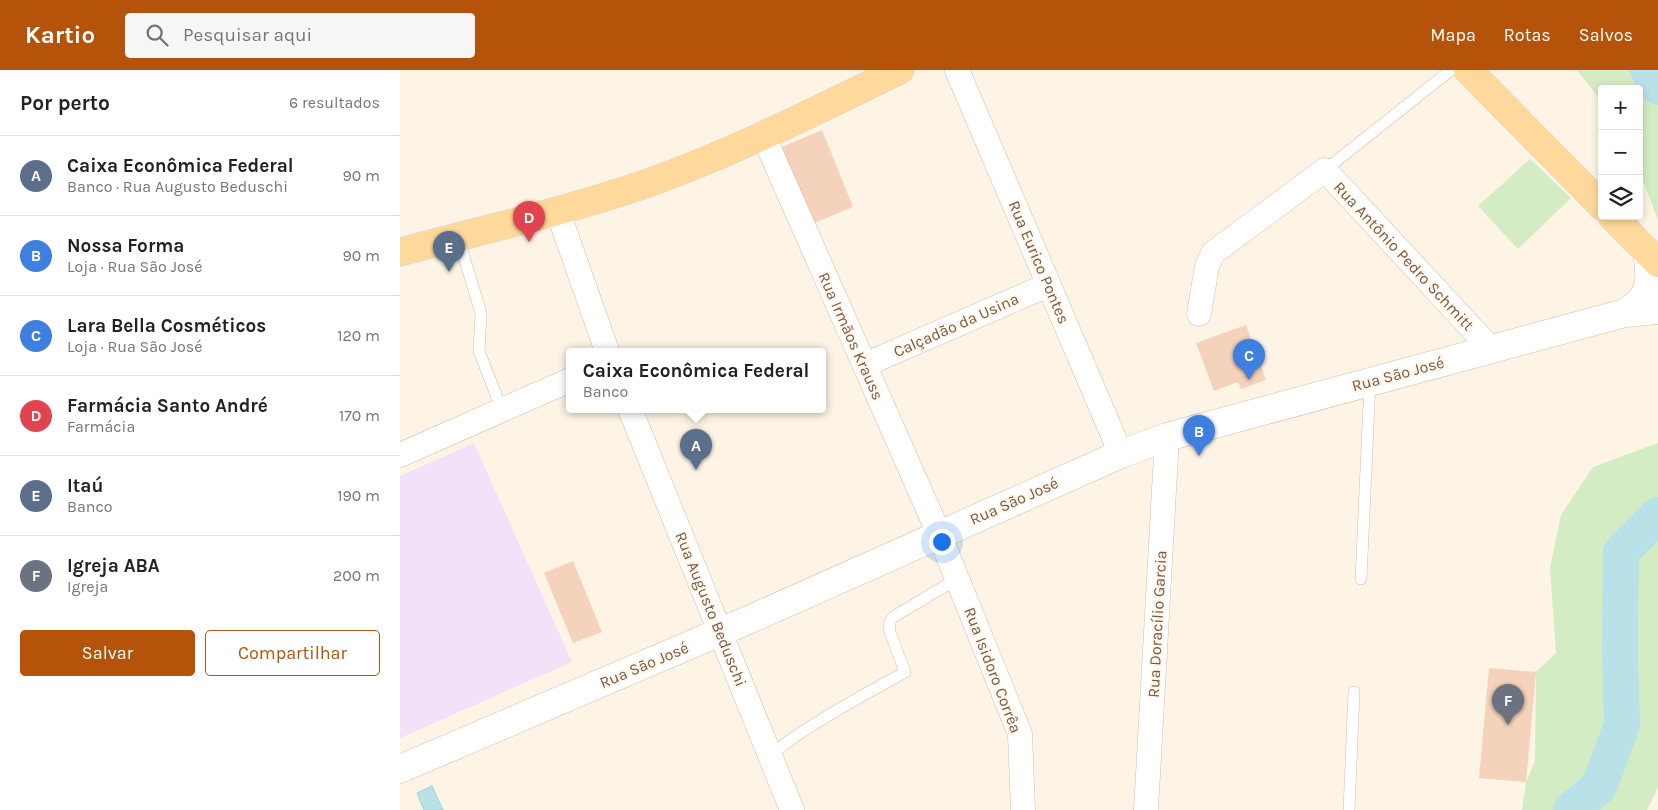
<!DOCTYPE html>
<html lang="pt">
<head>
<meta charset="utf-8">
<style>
	body { margin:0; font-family:Karla,sans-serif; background:#f6f6f6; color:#222 }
	.controls { position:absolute; right:15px; top:15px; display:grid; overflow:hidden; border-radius:5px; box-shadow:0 2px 8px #0003 }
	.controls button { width:45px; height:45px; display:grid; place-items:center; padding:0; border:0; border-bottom:1px solid #e0e0e0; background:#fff; color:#222; font:25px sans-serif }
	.you { position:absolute; left:541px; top:471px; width:18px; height:18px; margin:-12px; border:4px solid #fff; border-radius:50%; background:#1a73e8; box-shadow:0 0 0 8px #1a73e833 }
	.badge { display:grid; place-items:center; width:32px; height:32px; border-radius:50%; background:#b45309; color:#fff; font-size:16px; font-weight:700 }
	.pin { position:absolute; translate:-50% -41px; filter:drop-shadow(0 1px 2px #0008) }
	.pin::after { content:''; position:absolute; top:26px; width:18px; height:15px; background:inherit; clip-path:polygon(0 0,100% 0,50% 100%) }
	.popup { position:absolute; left:166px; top:278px; width:260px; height:65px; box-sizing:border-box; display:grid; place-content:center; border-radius:5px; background:#fff; filter:drop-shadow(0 1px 4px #0005); font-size:16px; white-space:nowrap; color:#767676 }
	.popup b { font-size:19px; color:#222 }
	.popup::after { content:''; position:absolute; left:50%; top:100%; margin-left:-10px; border:10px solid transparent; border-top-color:#fff }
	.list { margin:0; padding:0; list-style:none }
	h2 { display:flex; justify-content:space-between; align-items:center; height:65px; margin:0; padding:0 20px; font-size:21px }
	h2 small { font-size:16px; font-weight:400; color:#767676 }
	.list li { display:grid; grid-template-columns:32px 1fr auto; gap:15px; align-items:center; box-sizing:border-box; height:80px; padding:0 20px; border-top:1px solid #e0e0e0 }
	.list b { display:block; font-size:19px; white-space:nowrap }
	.list p { margin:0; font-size:16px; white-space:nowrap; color:#767676 }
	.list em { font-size:16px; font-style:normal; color:#767676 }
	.actions { display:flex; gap:10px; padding:15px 20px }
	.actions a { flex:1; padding:11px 0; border:1px solid #b45309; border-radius:5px; text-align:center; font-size:18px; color:#b45309 }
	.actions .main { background:#b45309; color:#fff }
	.icon { flex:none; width:28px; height:28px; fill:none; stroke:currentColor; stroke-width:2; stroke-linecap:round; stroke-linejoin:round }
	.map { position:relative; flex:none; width:1258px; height:740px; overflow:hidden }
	header { display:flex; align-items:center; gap:30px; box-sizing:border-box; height:70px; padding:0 25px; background:#b45309; color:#fff }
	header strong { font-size:24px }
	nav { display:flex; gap:28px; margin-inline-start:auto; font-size:18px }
	.search { width:350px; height:45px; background:#f6f6f6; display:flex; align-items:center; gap:12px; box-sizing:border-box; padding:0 18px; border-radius:5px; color:#767676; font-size:19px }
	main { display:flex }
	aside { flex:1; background:#fff }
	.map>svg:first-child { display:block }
	.education { fill:#f1e2fa }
	.green { fill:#d4ecc3 }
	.water { fill:#b8e2e8; stroke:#9ed2db }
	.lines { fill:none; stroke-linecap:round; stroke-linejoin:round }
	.river { stroke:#b8e2e8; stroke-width:36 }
	.building { fill:#f4d2bb }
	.lane-casing { stroke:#d2bdad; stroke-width:12 }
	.street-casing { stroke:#d2bdad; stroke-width:25 }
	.secondary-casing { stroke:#d5bdaa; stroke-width:29 }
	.primary-casing { stroke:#dcd4cf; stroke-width:29 }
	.lane { stroke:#fff; stroke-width:11 }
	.street { stroke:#fff; stroke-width:24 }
	.secondary { stroke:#fff; stroke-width:28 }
	.primary { stroke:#ffd99b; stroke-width:28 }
	.labels { text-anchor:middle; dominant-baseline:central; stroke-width:4.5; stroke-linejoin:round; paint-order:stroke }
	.street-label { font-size:16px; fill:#785948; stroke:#fff8ed }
</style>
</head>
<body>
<header>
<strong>Kartio</strong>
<div class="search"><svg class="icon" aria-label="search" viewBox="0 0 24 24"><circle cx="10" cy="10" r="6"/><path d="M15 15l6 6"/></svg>Pesquisar aqui</div>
<nav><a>Mapa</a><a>Rotas</a><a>Salvos</a></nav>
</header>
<main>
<aside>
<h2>Por perto<small>6 resultados</small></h2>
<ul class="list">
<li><span class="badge" style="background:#5c6f8a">A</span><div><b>Caixa Econômica Federal</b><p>Banco · Rua Augusto Beduschi</p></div><em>90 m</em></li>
<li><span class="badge" style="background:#3f7fe0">B</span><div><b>Nossa Forma</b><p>Loja · Rua São José</p></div><em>90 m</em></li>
<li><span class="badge" style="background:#3f7fe0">C</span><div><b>Lara Bella Cosméticos</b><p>Loja · Rua São José</p></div><em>120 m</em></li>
<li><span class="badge" style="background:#e0444e">D</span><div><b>Farmácia Santo André</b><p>Farmácia</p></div><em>170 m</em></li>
<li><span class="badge" style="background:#5c6f8a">E</span><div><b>Itaú</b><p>Banco</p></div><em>190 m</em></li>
<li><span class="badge" style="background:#6b7280">F</span><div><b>Igreja ABA</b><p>Igreja</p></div><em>200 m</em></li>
</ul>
<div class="actions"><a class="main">Salvar</a><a>Compartilhar</a></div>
</aside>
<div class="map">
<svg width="1258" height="740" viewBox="0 0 1258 740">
	<rect width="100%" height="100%" fill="#fdf4e5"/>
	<path class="education" d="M74,373L172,592L0,668V406Z"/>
	<path class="green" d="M1177,0H1258V150L1239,100V19H1202V32Z
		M1130,89L1171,128L1118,179L1078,136Z
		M1258,373V717L1247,740H1122L1126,712L1135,691L1136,602L1156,583L1150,498L1161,445L1193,397Z"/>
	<path class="water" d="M32,716L43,740H24L17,723Z"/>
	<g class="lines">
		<path class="river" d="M1248,0L1258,17
			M1171,740L1199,717L1222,655L1220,583L1221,482L1258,445"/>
	</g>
	<path class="building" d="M422,60L453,137L414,153L382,77Z
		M846,255L866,310L841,319L838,312L814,321L796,273Z
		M173,491L202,562L173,573L144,503Z
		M1089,598L1136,602L1126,712L1079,708Z"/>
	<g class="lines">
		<defs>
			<path id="lane" d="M925,100L1051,0
				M58,167L81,243L79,281L102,340
				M961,509L970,312
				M370,685C412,652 459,628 505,602L490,562C489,556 489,552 493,547L557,509
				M949,740L954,622"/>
			<path id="street" d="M557,0L721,384
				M364,67L539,464L620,664L623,740
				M158,142L207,281
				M799,244L807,196L813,183L925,100L1091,279
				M464,295L648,215
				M230,339L392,740
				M0,385L170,310
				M746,740L767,367"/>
			<path id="secondary" d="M1225,243C1230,239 1237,235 1241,230C1253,216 1249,197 1247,181
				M0,699L353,548L721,384L767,367L1225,243L1258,240"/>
			<path id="primary" d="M1068,0L1202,136
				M1212,146L1258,193
				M0,182C83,160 167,141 248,113C335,82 417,40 500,0"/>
		</defs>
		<use href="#lane" class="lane-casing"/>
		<use href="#street" class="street-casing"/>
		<use href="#secondary" class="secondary-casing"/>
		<use href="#primary" class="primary-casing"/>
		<use href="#lane" class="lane"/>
		<use href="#street" class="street"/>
		<use href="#secondary" class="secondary"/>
		<use href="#primary" class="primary"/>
	</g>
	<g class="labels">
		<g class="street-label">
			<text transform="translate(1004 186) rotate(47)">Rua Antônio Pedro Schmitt</text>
			<text transform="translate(639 192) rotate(67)">Rua Eurico Pontes</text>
			<text transform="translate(556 255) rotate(-24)">Calçadão da Usina</text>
			<text transform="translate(451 266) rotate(66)">Rua Irmãos Krauss</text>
			<text transform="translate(998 304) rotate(-15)">Rua São José</text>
			<text transform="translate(614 431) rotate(-24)">Rua São José</text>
			<text transform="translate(311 539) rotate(68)">Rua Augusto Beduschi</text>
			<text transform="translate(757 554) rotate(-87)">Rua Doracílio Garcia</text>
			<text transform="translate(244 595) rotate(-23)">Rua São José</text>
			<text transform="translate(593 600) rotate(69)">Rua Isidoro Corrêa</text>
		</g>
	</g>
</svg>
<div class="controls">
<button>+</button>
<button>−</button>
<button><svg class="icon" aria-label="layers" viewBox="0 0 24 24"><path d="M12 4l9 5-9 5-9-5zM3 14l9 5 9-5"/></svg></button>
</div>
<div class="you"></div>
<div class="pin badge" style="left:296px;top:400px;background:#5c6f8a">A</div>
<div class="popup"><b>Caixa Econômica Federal</b>Banco</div>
<div class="pin badge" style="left:799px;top:386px;background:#3f7fe0">B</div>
<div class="pin badge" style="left:849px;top:310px;background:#3f7fe0">C</div>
<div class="pin badge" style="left:129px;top:172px;background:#e0444e">D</div>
<div class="pin badge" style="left:49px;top:202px;background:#5c6f8a">E</div>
<div class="pin badge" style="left:1108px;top:655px;background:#6b7280">F</div>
</div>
</main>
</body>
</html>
